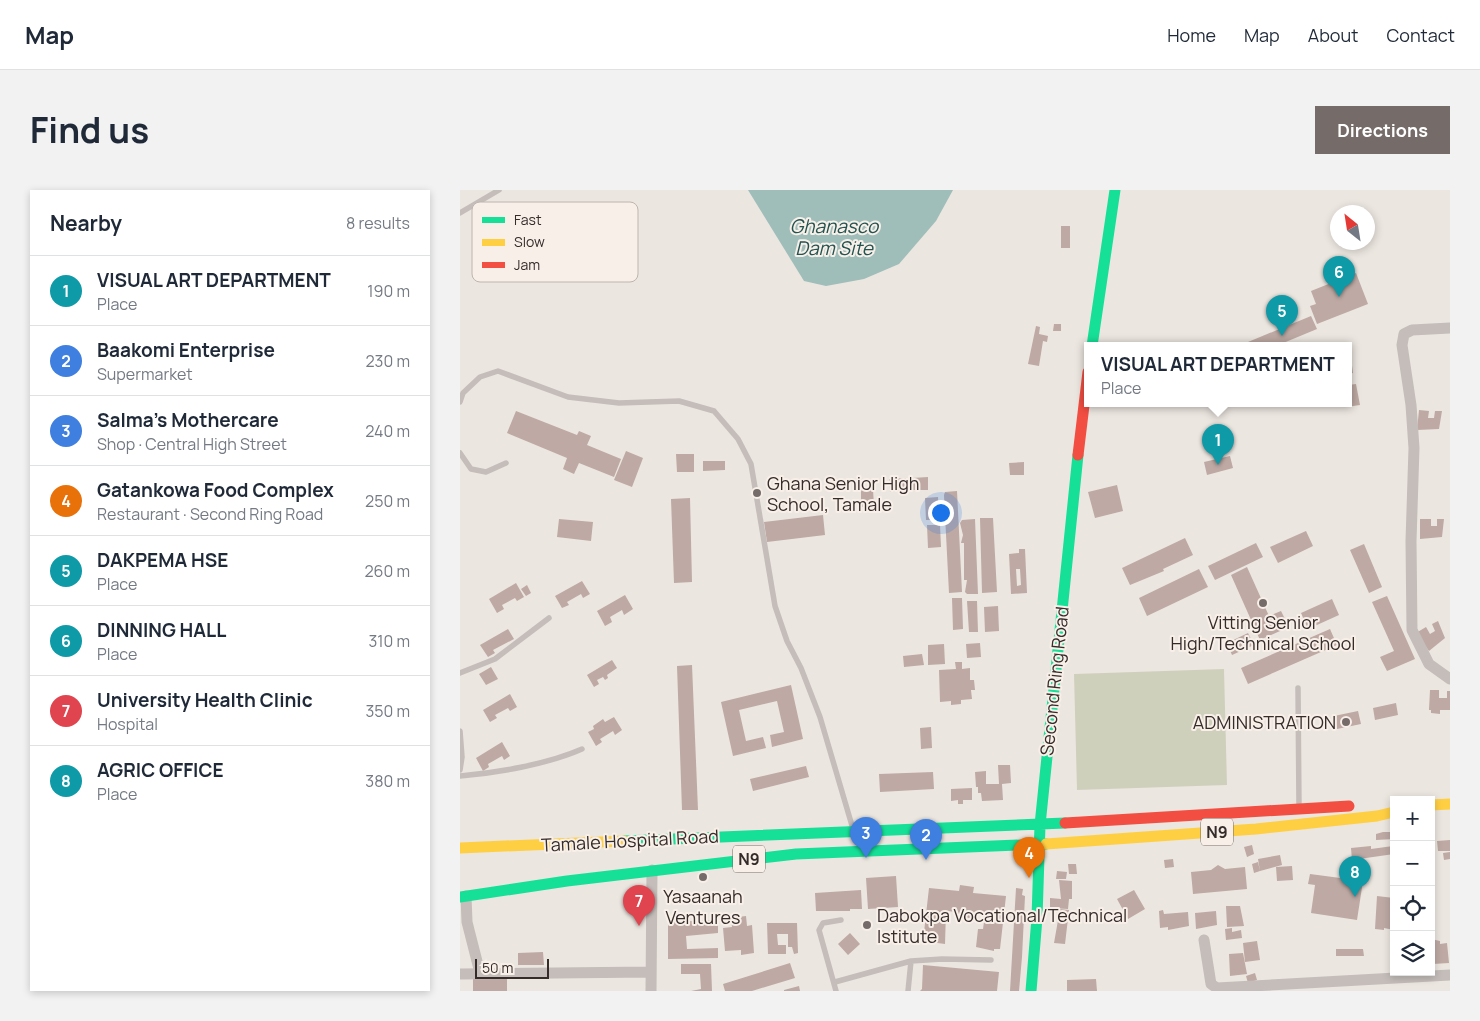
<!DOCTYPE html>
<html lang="en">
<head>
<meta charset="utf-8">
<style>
	body { margin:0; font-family:Manrope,sans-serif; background:#f2f2f3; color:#1f2937 }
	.controls { position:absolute; right:15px; bottom:15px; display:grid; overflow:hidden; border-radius:0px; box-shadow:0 2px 8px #0003 }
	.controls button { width:45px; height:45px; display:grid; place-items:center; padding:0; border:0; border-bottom:1px solid #e0e1e3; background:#fff; color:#1f2937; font:25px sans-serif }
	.compass { position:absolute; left:870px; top:15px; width:45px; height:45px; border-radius:50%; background:#fff; box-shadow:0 2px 8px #0003; rotate:330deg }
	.scale { position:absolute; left:15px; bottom:12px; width:74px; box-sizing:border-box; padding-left:5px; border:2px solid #352b29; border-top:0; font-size:14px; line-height:18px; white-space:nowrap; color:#352b29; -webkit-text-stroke:4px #f8efe9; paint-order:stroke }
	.you { position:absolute; left:480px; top:322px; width:18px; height:18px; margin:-12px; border:4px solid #fff; border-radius:50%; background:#1a73e8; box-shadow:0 0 0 8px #1a73e833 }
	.badge { display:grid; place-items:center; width:32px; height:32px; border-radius:50%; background:#756c69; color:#fff; font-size:16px; font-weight:700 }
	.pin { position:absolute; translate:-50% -41px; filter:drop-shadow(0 1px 2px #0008) }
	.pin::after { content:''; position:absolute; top:26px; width:18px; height:15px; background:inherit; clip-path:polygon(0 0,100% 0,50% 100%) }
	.popup { position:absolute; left:624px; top:152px; width:268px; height:65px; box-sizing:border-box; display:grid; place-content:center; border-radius:0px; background:#fff; filter:drop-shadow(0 1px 4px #0005); font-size:16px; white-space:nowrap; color:#747a83 }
	.popup b { font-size:19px; color:#1f2937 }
	.popup::after { content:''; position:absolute; left:50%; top:100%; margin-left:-10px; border:10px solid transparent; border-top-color:#fff }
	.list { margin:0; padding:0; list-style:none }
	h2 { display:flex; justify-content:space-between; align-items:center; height:65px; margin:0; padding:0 20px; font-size:21px }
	h2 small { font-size:16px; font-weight:400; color:#747a83 }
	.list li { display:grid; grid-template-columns:32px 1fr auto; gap:15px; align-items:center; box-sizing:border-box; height:70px; padding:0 20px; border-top:1px solid #e0e1e3 }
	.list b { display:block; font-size:19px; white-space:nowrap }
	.list p { margin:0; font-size:16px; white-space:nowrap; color:#747a83 }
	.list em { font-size:16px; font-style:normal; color:#747a83 }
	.icon { flex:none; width:28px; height:28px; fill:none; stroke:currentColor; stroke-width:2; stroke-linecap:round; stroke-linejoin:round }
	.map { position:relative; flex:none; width:990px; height:801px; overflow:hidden; border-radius:0px }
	header { display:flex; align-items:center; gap:30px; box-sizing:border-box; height:70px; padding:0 25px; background:#fff; border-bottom:1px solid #e0e1e3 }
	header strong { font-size:24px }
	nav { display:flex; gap:28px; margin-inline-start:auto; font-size:18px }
	.intro { display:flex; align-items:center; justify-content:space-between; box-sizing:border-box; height:120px; padding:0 30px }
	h1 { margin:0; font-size:35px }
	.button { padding:12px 22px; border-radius:0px; background:#756c69; color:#fff; font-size:18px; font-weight:700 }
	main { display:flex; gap:30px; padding:0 30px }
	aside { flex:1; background:#fff; border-radius:0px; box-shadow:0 2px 8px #0003 }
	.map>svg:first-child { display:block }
	.green { fill:#cfd0bc }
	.water { fill:#9fbdb9 }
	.building { fill:#bea9a4; fill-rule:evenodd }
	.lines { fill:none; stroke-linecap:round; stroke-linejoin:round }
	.lane { stroke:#c4bdba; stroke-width:5.5 }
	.street { stroke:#c4bdba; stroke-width:11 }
	.fast { stroke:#16e098; stroke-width:11 }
	.slow { stroke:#ffcf43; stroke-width:11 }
	.jam { stroke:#f24e42; stroke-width:11 }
	.poi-dot { fill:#756c69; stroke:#f8efe9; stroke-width:2 }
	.labels { text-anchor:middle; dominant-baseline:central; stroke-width:4; stroke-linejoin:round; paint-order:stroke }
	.shield { fill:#f8efe9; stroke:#706663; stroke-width:1 }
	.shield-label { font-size:16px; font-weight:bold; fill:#352b29 }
	.poi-label { font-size:18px; fill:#352b29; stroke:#f8efe9; text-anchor:start }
	.street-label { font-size:18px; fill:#352b29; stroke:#f8efe9 }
	.water-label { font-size:19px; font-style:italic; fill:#215451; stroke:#f8efe9 }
	.key { fill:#f8efe9; stroke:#beb4af; stroke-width:1 }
	.key-label { font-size:14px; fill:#352b29 }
</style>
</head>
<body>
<header>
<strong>Map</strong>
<nav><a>Home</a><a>Map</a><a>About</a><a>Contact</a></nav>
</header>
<div class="intro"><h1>Find us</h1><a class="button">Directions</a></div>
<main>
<aside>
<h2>Nearby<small>8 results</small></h2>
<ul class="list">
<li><span class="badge" style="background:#0f9aa8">1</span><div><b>VISUAL ART DEPARTMENT</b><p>Place</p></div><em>190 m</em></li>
<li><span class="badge" style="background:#3f7fe0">2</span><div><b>Baakomi Enterprise</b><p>Supermarket</p></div><em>230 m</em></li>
<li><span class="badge" style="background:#3f7fe0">3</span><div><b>Salma's Mothercare</b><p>Shop · Central High Street</p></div><em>240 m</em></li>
<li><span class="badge" style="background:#e8710a">4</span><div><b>Gatankowa Food Complex</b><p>Restaurant · Second Ring Road</p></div><em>250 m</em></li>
<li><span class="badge" style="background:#0f9aa8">5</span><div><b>DAKPEMA HSE</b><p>Place</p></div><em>260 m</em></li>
<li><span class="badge" style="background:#0f9aa8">6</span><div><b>DINNING HALL</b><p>Place</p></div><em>310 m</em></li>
<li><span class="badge" style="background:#e0444e">7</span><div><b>University Health Clinic</b><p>Hospital</p></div><em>350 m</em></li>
<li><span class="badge" style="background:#0f9aa8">8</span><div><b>AGRIC OFFICE</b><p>Place</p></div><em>380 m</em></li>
</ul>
</aside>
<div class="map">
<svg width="990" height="801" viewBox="0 0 990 801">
	<rect width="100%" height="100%" fill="#ece6e0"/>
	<path class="green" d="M764,479L767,595L617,600L614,484Z"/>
	<path class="water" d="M288,0H493L476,31L439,74L404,89L366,96L344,91Z"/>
	<path class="building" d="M601,36H610V58H601Z
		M896,83L908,114L857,134L850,116L856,114L851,101Z
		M851,126L857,139L816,156H790L788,152Z
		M594,134H601V141H593Z
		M576,136L580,137L579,144L588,146L587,152L583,151L579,176L568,174Z
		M888,168H891L893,183L888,184Z
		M896,194L900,215L886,217L885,214H888V195Z
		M959,220L969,221L968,228H974L975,221H982L979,239L957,240Z
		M56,221L117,245L119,241L131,246L127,255L161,269L154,287L119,273L114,284L103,279L107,268L47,243Z
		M166,261L183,268L172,297L154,290Z
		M216,264H234V282H217Z
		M770,266L773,278L747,285L744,272Z
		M243,271H265V280L243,281Z
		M564,272V285H550L549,273Z
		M468,287V300H452V288Z
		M446,288V301L430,302L429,289Z
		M657,295L663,321L635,328L628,302Z
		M401,299H413L414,317H401Z
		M497,301L502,402L489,403L484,305L485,302Z
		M478,307L479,330H466L465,308Z
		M230,308L232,392L214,393L211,309Z
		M363,325L365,345L307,352L304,332Z
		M520,328H533L537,402L522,403Z
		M99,329L133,332L131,351L97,347Z
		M515,329L518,404H507L505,402L507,390H504V353H501L503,345L500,333L502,330Z
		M960,329H971V336H977V329H984L982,347L960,349Z
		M467,335H480L481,357L468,358Z
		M846,341L853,356L818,373L810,357Z
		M725,348L733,365L703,379L704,381L670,395L662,378Z
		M796,353L803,367L755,390L748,376Z
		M904,354L922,397L909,403L890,360Z
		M559,359H565L567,403L551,404L549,364L559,363ZM556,379H560L561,395L557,396Z
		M787,377L809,426L821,421L829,437L800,450L771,385Z
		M739,379L748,397L687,426L679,408Z
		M122,391L130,404L123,408L121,404L107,412L109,415L102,418L95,406Z
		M56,393L64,407L57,411L55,408L42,415L44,419L37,423L29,409Z
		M67,395L71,403L66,406L61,399Z
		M165,405L173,419L164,425L162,420L150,427L152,432L145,436L137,421Z
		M927,406L955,469L927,481L920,467L934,461L912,412Z
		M492,408H502L503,439L493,440Z
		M872,409L879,425L848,439L841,423Z
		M507,411H517L518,442H509Z
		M538,416L539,441L525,442L524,417Z
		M978,431L985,448L969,461L956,443L966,437L970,444L975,441L972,434Z
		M48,439L54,449L33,460L35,463L28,467L20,455Z
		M870,439L877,455L788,494L781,478Z
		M788,443L794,455L772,465L767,453Z
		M520,453L521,467L507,468L506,454Z
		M484,454L485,474L468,475V455Z
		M462,464L464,475L444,477L443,466Z
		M152,470L157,478L147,485L148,488L145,490L143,487L137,490L139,494L134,497L127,485Z
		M495,472H502V479L510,478V490H514L515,500H511L512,509L501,510V514L491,515V511L480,512L479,480L496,479Z
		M232,475L238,620H222L217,476Z
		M31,477L38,489L26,495L19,484Z
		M331,495L343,549L312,557L310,545L324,542L317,511L279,520L286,551L303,547L306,558L273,566L261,512Z
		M970,500H979V508H987V501H990V520H980V524L971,523V520H969Z
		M50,504L57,517L50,521L48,518L35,525L37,528L30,532L23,520Z
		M936,513L938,525L915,530L913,518Z
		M898,521L901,534L877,539L874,526Z
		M154,527L162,540L155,545L153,541L140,549L142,552L136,556L128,542L134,539L133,536L143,529L145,532Z
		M471,537L472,558L461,559L460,538Z
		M42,552L50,566L44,570L42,566L28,574L29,577L23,581L16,568Z
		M538,575H550L551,593L542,594L543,610L522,611L521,603H518V597H516L515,582L526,581V594H539Z
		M346,576L349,587L293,601L290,589Z
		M473,582L474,599L420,602L419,584Z
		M512,598V610H503V614H498V610L491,611V599Z
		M923,642H933L934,649L916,650V644Z
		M990,650V661H978L977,651Z
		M792,655L794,664L787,667L784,657Z
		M911,656V659L933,656L934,664L892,670L891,658Z
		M990,662V669L984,670L983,663Z
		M820,665L822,675L800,681L798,669Z
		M713,669L714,677L705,678L704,670Z
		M798,672L800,681L794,683L792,674Z
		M608,674H616L617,684H609Z
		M758,675L765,679L785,677L787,699L733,704L731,682L751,680Z
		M832,676L833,690L817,691L816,677Z
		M597,681L607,682L606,689H596Z
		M850,684L903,691L897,730L851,723L855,695L848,694Z
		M436,686L438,717L408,719L406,688Z
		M599,690L612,691V709H609L608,719L590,718V708L601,709Z
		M500,695L514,697L513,703L546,706L540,759H534V761L516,757L518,739H523L525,725L511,723L510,728L498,727V722L486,721L485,754L463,751L469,698L499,701Z
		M556,698L563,699L562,705L565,706L562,767L559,801H550Z
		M401,700L402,719H390V721H356L355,703Z
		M674,700L685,719L668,729L657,709Z
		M917,706L934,708V740L924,738V740L915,739Z
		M766,716H780L784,736L767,737Z
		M600,719L609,720L605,754L594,753Z
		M703,720L704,724L728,722L729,736L708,740V737L700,738L699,721Z
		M756,721L757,735L736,739L735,723Z
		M286,726L287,736L292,735L294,763L281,765V760L265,761L263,738L272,737L271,728Z
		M258,730V743L226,746L227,759L258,758V768L208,769V732Z
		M307,733H337L338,763L334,764L332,757H328V744H317L318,755H326V764H308Z
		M772,738V742L781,740L782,748L766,750L765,739Z
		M390,743L400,754L388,765L378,754Z
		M971,749L980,751V754L987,753L989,773L973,774Z
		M797,751L800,770L785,772L783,753Z
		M876,759H903L904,766H876Z
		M83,762L84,775H58V763Z
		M783,763L787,784L770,786L769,764Z
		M330,773L335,788L292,801H265L263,794Z
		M221,774H251L252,801H231L241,799L240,784H221Z
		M463,775L539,782L537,801H460L462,799Z
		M795,783L797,790L788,793L786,786Z
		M13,788H47V801H13Z
		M636,789L637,801H607V790Z
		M339,796L340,801H324V800Z"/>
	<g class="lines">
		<path class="lane" d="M0,23L39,0
			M0,212L3,203L20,187L38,181L108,207L159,213L219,211L254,221L278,249L291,274L315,416L327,451L341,478L360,527L393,639
			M0,263L11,279L26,282L46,273
			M0,483L35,469L89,428
			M838,498L839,616
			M0,541L2,567L0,580
			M0,586C37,583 88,574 122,559
			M375,792L451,771L482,769L531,770
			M376,801L359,740L363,733L381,730
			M448,801L451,771"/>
		<path class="street" d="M990,138L952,140L944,144L942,155L951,215L954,258L951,351L952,440L969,474L990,489
			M6,706L7,732L20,783
			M744,750L751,794L757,798L990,785
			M0,784L190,782
			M191,801L192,680"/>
		<path class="fast" d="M632,156L655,0
			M164,651L605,633
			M0,707L107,691L336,664L586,654
			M571,801L577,728L580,635L618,265"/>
		<path class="slow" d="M971,615L990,614
			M586,654L796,639L917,626L934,622
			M0,658L164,651"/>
		<path class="jam" d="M618,265L628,182
			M605,633L889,616"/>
	</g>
	<g class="poi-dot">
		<circle cx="297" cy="303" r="5"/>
		<circle cx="803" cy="413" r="5"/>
		<circle cx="886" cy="532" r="5"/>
		<circle cx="243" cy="687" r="5"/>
		<circle cx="407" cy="735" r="5"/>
	</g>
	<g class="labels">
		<g class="shield">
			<rect x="741" y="628.5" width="32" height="27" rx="4"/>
			<rect x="273" y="655.5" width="32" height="27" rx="4"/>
		</g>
		<g class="shield-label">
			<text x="757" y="642">N9</text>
			<text x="289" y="669">N9</text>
		</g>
		<g class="poi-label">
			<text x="307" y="293">Ghana Senior High<tspan x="307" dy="21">School, Tamale</tspan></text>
			<text x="803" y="432" text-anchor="middle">Vitting Senior<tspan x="803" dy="21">High/Technical School</tspan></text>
			<text x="876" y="532" text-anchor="end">ADMINISTRATION</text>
			<text x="243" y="706" text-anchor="middle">Yasaanah<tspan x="243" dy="21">Ventures</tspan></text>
			<text x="417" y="725">Dabokpa Vocational/Technical<tspan x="417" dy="21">Istitute</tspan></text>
		</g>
		<g class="street-label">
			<text transform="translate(594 491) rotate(-84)">Second Ring Road</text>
			<text transform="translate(170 650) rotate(-3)">Tamale Hospital Road</text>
		</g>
		<g class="water-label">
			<text x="374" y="36">Ghanasco<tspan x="374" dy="22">Dam Site</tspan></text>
		</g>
	</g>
	<rect x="12" y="12" width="166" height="80" rx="8" class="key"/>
	<rect x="22" y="27" width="23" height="6" fill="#16e098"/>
	<rect x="22" y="49" width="23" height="7" fill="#ffcf43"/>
	<rect x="22" y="72" width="23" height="6" fill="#f24e42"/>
	<g class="key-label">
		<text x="54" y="35">Fast</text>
		<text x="54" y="57">Slow</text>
		<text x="54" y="80">Jam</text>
	</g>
</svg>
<div class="controls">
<button>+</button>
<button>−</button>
<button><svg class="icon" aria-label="locate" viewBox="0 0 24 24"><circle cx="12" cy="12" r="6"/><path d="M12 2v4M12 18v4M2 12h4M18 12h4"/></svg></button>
<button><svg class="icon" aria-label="layers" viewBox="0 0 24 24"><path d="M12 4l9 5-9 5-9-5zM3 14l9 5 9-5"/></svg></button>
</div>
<svg class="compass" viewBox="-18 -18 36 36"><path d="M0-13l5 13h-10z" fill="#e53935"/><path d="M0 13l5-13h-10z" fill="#747a83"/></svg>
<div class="scale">50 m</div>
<div class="you"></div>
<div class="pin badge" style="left:758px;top:275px;background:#0f9aa8">1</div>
<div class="popup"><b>VISUAL ART DEPARTMENT</b>Place</div>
<div class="pin badge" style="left:466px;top:670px;background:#3f7fe0">2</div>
<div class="pin badge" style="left:406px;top:668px;background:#3f7fe0">3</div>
<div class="pin badge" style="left:569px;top:688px;background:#e8710a">4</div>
<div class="pin badge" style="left:822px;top:146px;background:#0f9aa8">5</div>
<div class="pin badge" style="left:879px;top:107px;background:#0f9aa8">6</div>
<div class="pin badge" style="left:179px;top:736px;background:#e0444e">7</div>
<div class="pin badge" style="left:895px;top:707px;background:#0f9aa8">8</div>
</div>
</main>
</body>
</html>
